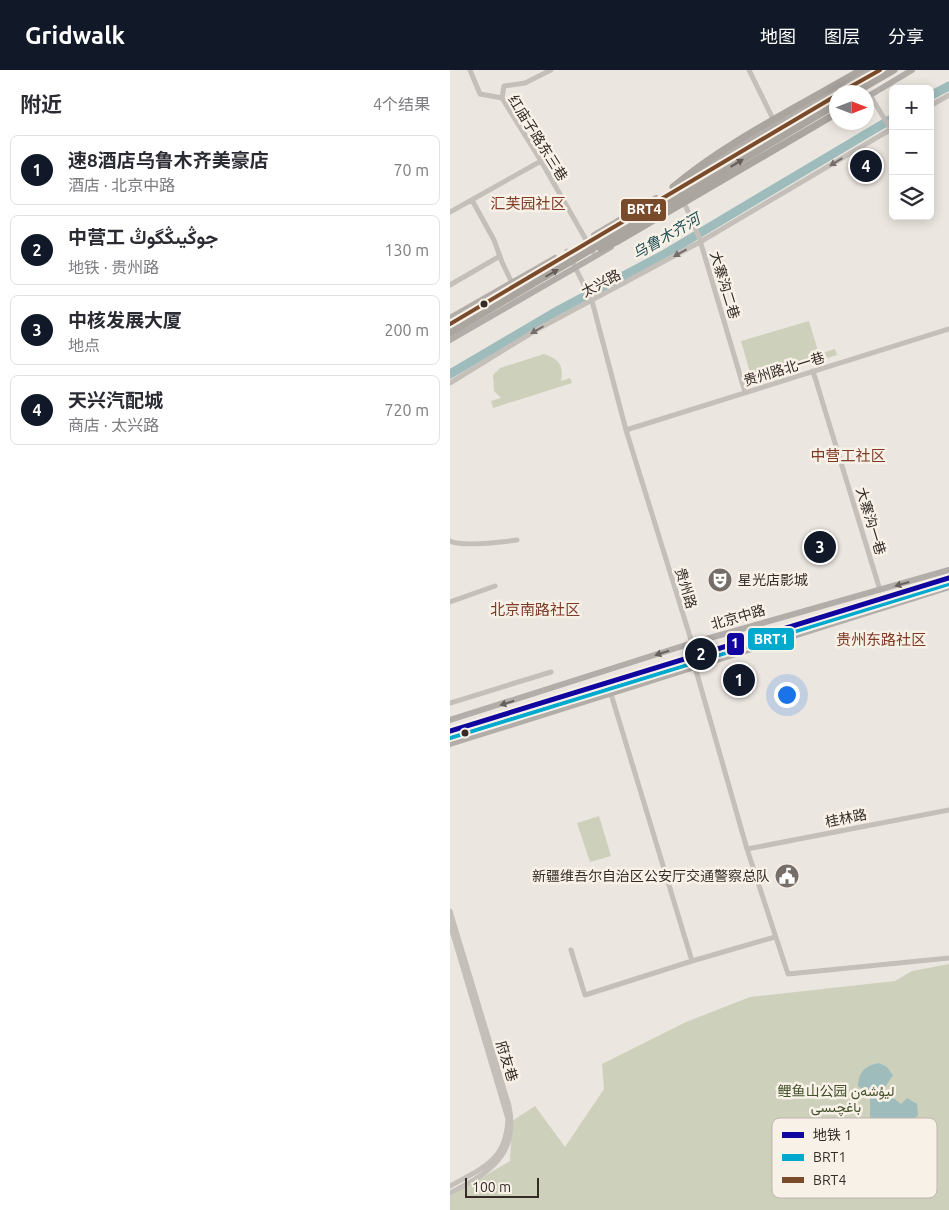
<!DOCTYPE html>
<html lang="zh">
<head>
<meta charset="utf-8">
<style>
	body { margin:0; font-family:Ubuntu,Vazirmatn,"Noto Sans SC",sans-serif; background:#f2f2f3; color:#2b2b33 }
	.controls { position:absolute; right:15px; top:15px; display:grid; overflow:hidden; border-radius:8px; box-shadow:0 2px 12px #0003 }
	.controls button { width:45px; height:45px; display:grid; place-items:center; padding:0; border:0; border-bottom:1px solid #e1e1e2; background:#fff; color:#2b2b33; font:25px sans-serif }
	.compass { position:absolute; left:379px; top:15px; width:45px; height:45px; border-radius:50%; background:#fff; box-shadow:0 2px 12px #0003; rotate:90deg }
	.scale { position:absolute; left:15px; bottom:12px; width:74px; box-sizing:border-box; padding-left:5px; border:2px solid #352c28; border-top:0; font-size:14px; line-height:18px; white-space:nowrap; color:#352c28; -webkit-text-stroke:4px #f8f1e8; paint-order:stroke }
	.you { position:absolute; left:336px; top:624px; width:18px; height:18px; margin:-12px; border:4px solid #fff; border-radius:50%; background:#1a73e8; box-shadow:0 0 0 8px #1a73e833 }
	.badge { display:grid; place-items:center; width:32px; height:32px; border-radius:50%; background:#111827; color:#fff; font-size:16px; font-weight:700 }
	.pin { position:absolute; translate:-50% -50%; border:2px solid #fff; box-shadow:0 1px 5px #0006 }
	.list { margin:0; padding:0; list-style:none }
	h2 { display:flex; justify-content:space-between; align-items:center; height:65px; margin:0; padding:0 20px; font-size:21px }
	h2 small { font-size:16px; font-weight:400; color:#7c7c81 }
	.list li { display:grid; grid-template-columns:32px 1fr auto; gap:15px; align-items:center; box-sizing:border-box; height:70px; margin:0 10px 10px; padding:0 10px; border:1px solid #e1e1e2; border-radius:8px }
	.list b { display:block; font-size:19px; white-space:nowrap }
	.list p { margin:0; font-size:16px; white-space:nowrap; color:#7c7c81 }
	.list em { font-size:16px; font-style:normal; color:#7c7c81 }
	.icon { flex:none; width:28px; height:28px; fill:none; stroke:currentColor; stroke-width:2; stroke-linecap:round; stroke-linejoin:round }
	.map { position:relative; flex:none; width:499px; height:1140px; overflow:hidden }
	header { display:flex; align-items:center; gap:30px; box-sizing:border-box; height:70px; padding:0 25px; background:#111827; color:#fff }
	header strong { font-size:24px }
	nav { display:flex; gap:28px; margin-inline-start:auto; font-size:18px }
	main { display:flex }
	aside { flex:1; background:#fff }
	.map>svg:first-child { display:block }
	.green { fill:#cdd0bb }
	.water { fill:#9ebcbc }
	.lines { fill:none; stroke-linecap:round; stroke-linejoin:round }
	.river { stroke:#9ebcbc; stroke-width:9 }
	.minor { stroke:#c5bfba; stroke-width:5 }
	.major { stroke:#b3ada9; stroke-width:6 }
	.highway { stroke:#aba5a0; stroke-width:7 }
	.highway-bridge { stroke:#aba5a0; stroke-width:7 }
	.bus-1-casing { stroke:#f8f1e8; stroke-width:8 }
	.bus-2-casing { stroke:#f8f1e8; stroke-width:8 }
	.bus-1 { stroke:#00a9ce; stroke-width:4 }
	.bus-2 { stroke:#7a4b2a; stroke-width:4 }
	.metro-1-casing { stroke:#f8f1e8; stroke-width:9 }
	.metro-1 { stroke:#10069f; stroke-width:5 }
	.oneway { fill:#766e6a }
	.oneway2 { fill:#645c58 }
	.oneway3 { fill:#67605c }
	.bus-dot { fill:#352c28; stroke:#f8f1e8; stroke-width:2 }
	.labels { text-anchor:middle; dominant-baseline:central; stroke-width:5; stroke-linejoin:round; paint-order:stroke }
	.street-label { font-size:14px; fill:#352c28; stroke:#f8f1e8 }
	.poi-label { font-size:14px; fill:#352c28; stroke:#f8f1e8; text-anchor:start }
	.park-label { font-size:14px; fill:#45522d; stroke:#f8f1e8 }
	.neighbourhood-label { font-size:15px; fill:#7f3b26; stroke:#f8f1e8 }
	.water-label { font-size:15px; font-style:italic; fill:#205154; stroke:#f8f1e8 }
	.key { fill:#f8f1e8; stroke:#beb6ae; stroke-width:1 }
	.key-label { font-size:14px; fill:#352c28 }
	.line-badge { stroke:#f8f1e8; stroke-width:2 }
	.badge-label { font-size:14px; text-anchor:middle; font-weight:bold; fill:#fff }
</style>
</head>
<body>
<header>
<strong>Gridwalk</strong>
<nav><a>地图</a><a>图层</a><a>分享</a></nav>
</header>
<main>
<aside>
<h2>附近<small>4个结果</small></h2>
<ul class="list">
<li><span class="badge">1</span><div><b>速8酒店乌鲁木齐美豪店</b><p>酒店 · 北京中路</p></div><em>70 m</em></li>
<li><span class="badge">2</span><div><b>中营工 جوڭيىڭگوڭ</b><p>地铁 · 贵州路</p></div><em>130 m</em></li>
<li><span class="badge">3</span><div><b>中核发展大厦</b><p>地点</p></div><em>200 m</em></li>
<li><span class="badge">4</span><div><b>天兴汽配城</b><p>商店 · 太兴路</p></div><em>720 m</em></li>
</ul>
</aside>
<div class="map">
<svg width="499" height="1140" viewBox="0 0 499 1140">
	<rect width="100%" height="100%" fill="#ece6e0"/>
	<path class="green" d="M359,251L369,284L385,279L387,285L302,310L291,271Z
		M94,284C109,289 114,295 111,311L120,308L122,313L43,338L41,331L51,328L44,321L43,305L50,298Z
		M149,746L161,786L140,792L127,753Z
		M499,894V1140H0V1126L60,1091L62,1051L85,1036L115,1077L154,1019L152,994L236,952L300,927L445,911L462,901Z"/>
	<path class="water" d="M429,993L437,997L443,1005L433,1020L451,1034L457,1028L467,1034L468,1045L460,1054C446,1056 433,1060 420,1050V1027L408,1016C409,1001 415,996 429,993Z"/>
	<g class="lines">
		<path class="river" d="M480,26L499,16
			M0,304L109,240L213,185L443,48"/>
		<path class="minor" d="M20,0L30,24L52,28L91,91L143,182
			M299,0L324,51
			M420,25L443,63
			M52,28L54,16L75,13L101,0
			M480,36L499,25
			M227,116L249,167L295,322
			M22,130L44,170L52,192L62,213
			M0,142L91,91
			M117,181L142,231L176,360L242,573L245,597L297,779L338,904L499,888
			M0,215L50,186
			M363,301L430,520
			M0,313L88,259L250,172L443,58
			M176,360L499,259
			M0,471C12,477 52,472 67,470
			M0,532L45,516
			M161,624L242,891
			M0,633L101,602
			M297,779L499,740
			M0,841L59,1036C69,1085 39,1103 0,1123
			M0,854L58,1049C56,1091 33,1098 0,1116
			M121,880L135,925L242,891L325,867"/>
		<path class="major" d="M417,27L462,0
			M236,110L288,77L420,0
			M144,165L206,128
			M0,248L105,188
			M0,270L161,177
			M0,650L242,573L499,500
			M0,674L499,517"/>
		<path class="highway" d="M391,22L430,0
			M406,22L444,0"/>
		<path class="highway-bridge" d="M223,117C279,70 348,37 411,0
			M151,179L168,171L387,43
			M0,254L387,25
			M0,263L387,34"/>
		<defs>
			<path id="bus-1" d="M0,668L499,514"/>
			<path id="bus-2" d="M391,22L430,0
				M0,254L387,25"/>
		</defs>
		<use href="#bus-1" class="bus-1-casing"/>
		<use href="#bus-2" class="bus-2-casing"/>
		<use href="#bus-1" class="bus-1"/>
		<use href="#bus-2" class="bus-2"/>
		<defs>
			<path id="metro-1" d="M0,661L499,508"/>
		</defs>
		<use href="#metro-1" class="metro-1-casing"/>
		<use href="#metro-1" class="metro-1"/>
	</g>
	<defs><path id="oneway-solid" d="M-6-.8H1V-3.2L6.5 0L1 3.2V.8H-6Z" transform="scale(1.25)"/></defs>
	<g class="oneway">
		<use href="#oneway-solid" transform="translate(386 92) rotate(149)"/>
		<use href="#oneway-solid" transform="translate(230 183) rotate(151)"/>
		<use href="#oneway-solid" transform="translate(87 260) rotate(150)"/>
	</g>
	<g class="oneway2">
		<use href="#oneway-solid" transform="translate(287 93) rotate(-31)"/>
		<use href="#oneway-solid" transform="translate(102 203) rotate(-30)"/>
	</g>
	<g class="oneway3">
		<use href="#oneway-solid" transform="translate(452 514) rotate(164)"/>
		<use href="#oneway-solid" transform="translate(212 583) rotate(162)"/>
		<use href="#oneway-solid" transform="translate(57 633) rotate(163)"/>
	</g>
	<defs>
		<symbol id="theatre-disc" viewBox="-11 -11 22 22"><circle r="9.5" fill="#756d68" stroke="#f8f1e8"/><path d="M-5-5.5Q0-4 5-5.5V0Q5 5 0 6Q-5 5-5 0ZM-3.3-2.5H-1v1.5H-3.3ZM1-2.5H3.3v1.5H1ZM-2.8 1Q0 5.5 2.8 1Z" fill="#fff"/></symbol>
		<symbol id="civic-disc" viewBox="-11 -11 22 22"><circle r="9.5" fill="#756d68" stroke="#f8f1e8"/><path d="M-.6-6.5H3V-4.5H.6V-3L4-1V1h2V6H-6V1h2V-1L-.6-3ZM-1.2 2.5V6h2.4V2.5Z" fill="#fff"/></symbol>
	</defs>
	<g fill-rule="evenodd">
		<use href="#theatre-disc" x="256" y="496" width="28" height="28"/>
		<use href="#civic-disc" x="323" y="792" width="28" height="28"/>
	</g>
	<g class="bus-dot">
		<circle cx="34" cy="234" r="4.5"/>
		<circle cx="15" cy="663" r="4.5"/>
	</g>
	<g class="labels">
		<g class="street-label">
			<text transform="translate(88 68) rotate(58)">红庙子路东三巷</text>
			<text transform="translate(151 213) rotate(-28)">太兴路</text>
			<text transform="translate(275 215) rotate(73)">大寨沟二巷</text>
			<text transform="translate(334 299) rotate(-17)">贵州路北一巷</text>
			<text transform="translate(421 451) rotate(73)">大寨沟一巷</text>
			<text transform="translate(236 518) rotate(73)">贵州路</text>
			<text transform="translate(288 547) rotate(-16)">北京中路</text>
			<text transform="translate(396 748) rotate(-11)">桂林路</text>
			<text transform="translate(57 991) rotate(73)">府友巷</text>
		</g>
		<g class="poi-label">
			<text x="288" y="510">星光店影城</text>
			<text x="320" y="806" text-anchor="end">新疆维吾尔自治区公安厅交通警察总队</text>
		</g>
		<g class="park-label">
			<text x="386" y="1021">鲤鱼山公园 ليۇشەن<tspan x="386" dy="16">باغچىسى</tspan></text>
		</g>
		<g class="neighbourhood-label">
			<text x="78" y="133">汇芙园社区</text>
			<text x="398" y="385">中营工社区</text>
			<text x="85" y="539">北京南路社区</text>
			<text x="431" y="569">贵州东路社区</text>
		</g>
		<g class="water-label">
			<text transform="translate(216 166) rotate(-30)">乌鲁木齐河</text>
		</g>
	</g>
	<rect x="322" y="1048" width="165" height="80" rx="8" class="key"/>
	<rect x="332" y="1062" width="22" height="6" fill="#10069f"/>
	<rect x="332" y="1084" width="22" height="7" fill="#00a9ce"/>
	<rect x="332" y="1107" width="22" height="6" fill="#7a4b2a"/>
	<g class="key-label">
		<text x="363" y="1070">地铁 1</text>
		<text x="363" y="1092">BRT1</text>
		<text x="363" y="1115">BRT4</text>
	</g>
	<g class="line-badge">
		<rect x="170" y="128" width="47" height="24" rx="5" fill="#7a4b2a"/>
		<rect x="297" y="557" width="48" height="24" rx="5" fill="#00a9ce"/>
		<rect x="276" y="562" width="19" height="24" rx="5" fill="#10069f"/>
	</g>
	<g class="badge-label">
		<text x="194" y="144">BRT4</text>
		<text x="321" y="574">BRT1</text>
		<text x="285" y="578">1</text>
	</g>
</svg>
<div class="controls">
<button>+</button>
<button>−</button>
<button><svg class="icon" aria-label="layers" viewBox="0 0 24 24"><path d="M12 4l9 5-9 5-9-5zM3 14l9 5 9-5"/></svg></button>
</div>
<svg class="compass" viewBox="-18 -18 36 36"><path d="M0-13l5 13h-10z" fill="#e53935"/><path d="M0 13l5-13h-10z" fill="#7c7c81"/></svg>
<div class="scale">100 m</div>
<div class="you"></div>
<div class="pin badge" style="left:289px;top:610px">1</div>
<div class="pin badge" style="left:251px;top:584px">2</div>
<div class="pin badge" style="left:370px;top:477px">3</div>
<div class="pin badge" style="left:416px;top:96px">4</div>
</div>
</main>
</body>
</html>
